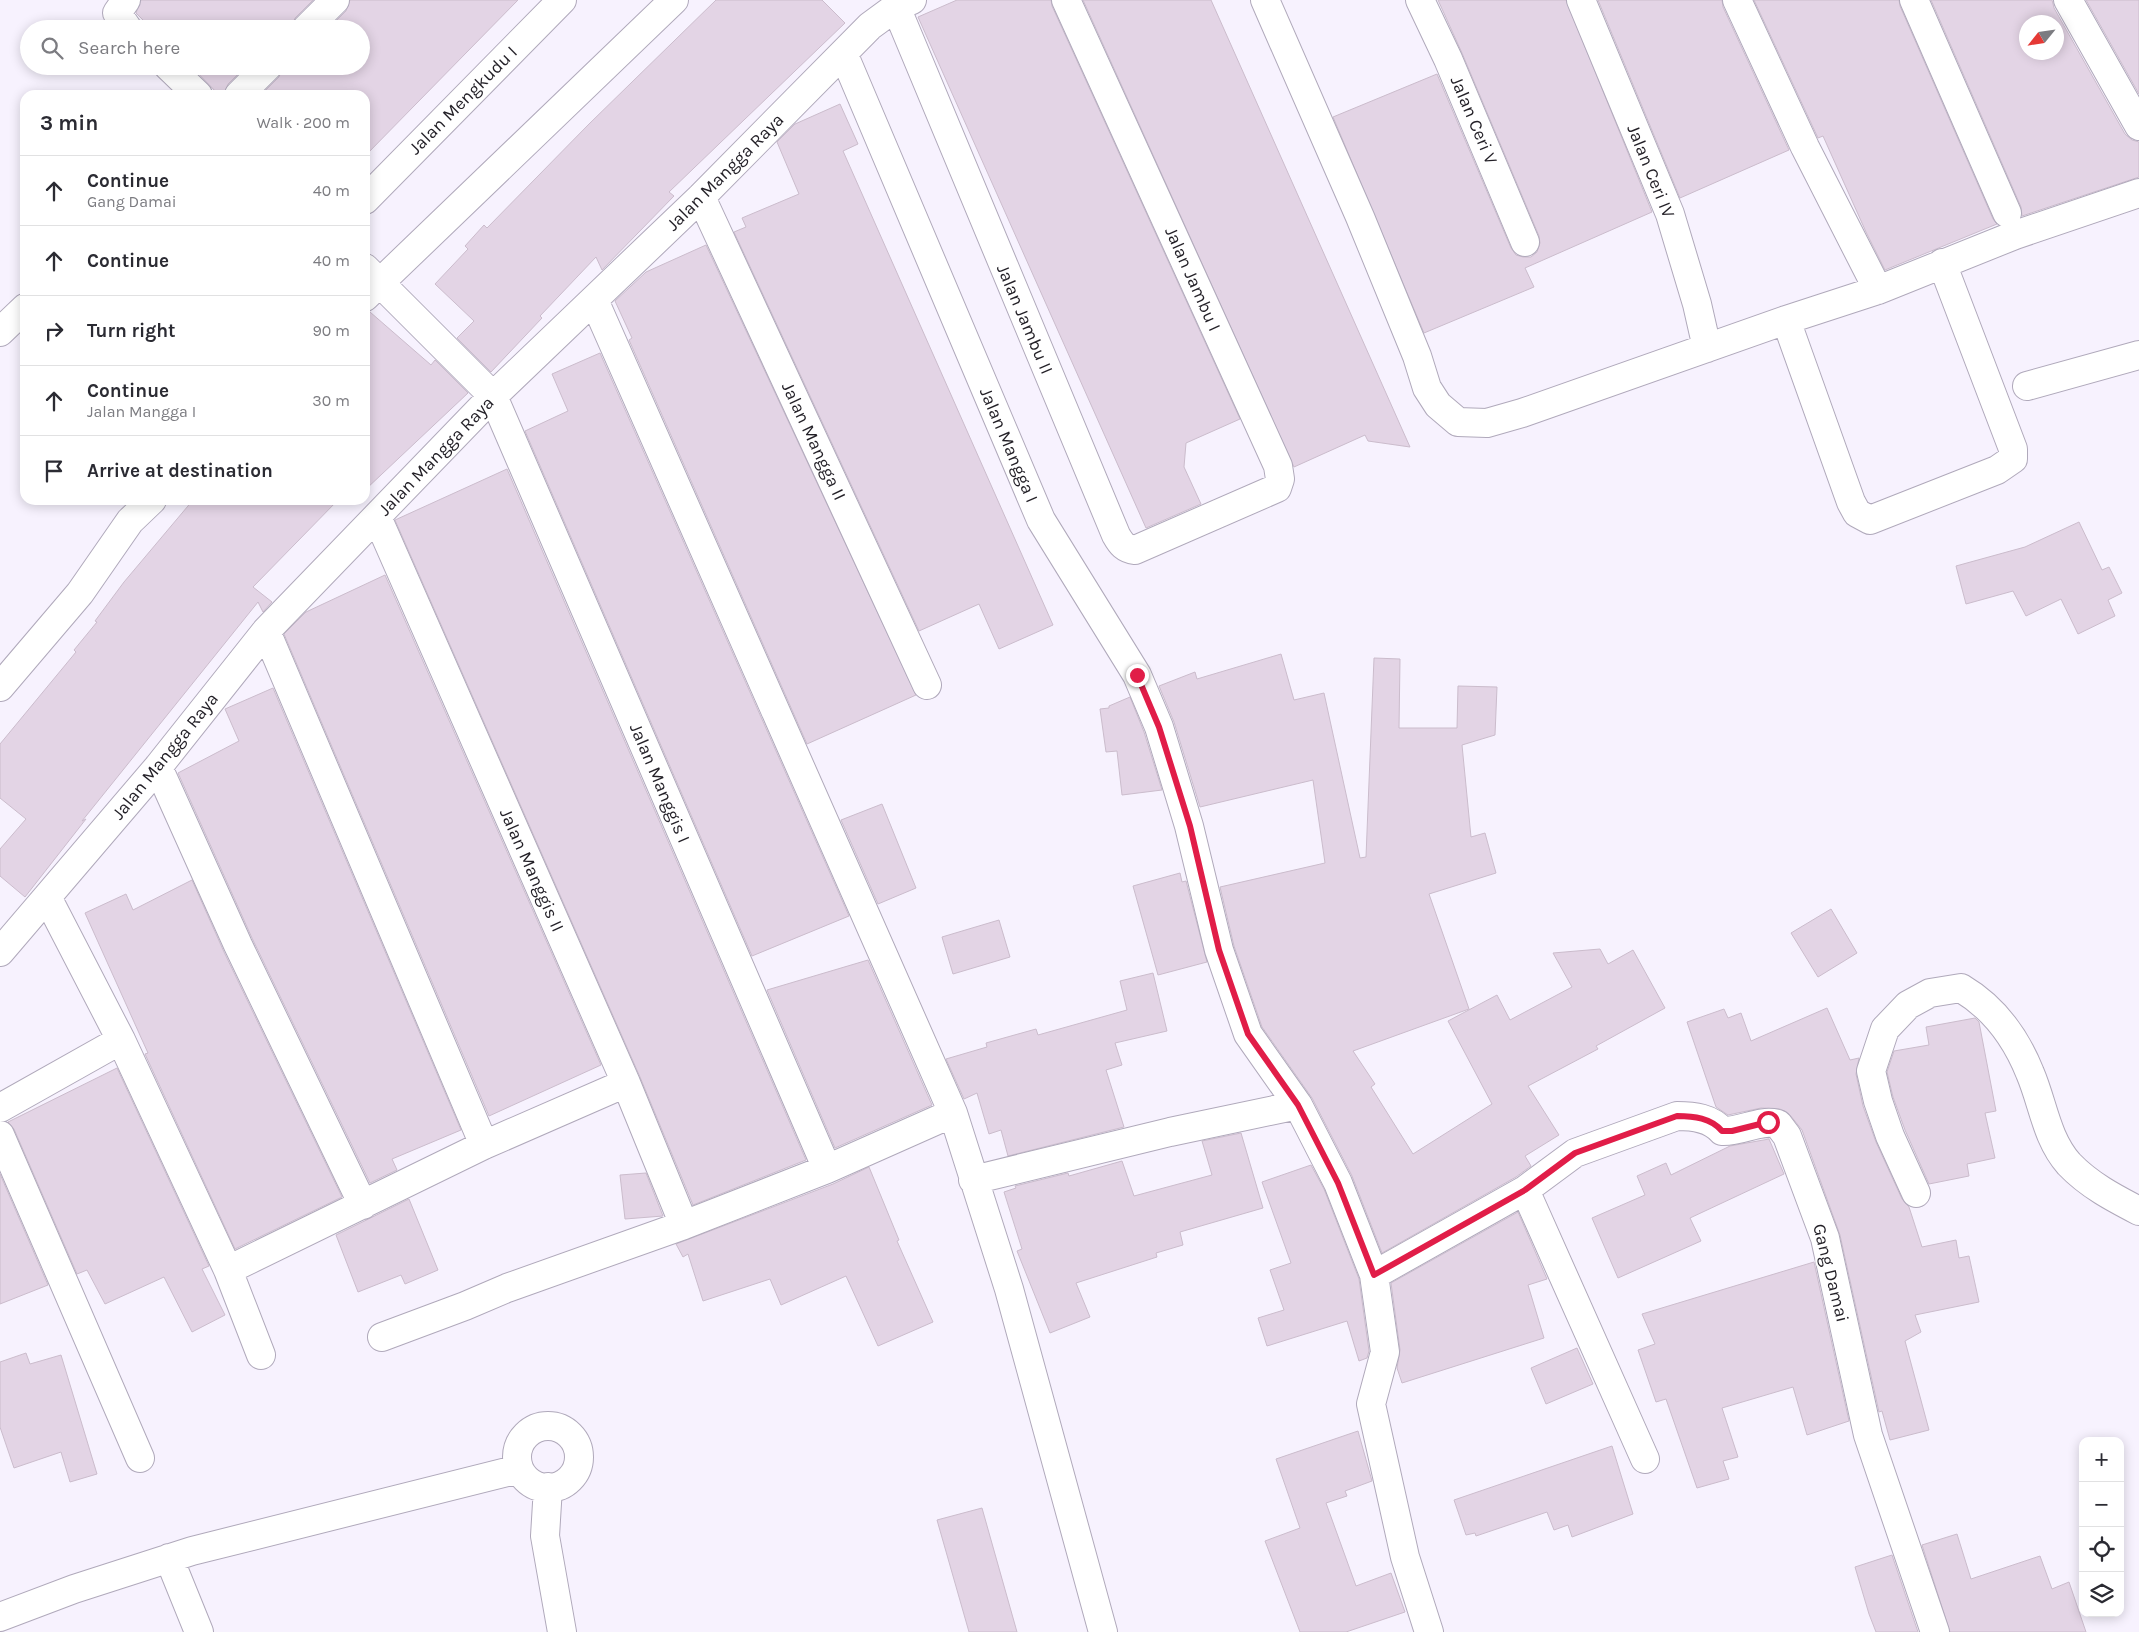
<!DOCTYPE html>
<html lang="en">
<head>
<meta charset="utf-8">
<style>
	body { margin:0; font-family:Karla,sans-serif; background:#f7f7f7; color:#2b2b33 }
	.controls { position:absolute; right:15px; bottom:15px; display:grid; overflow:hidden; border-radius:10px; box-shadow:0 2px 12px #0003 }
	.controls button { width:45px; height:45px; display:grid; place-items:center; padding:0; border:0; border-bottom:1px solid #e1e1e2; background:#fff; color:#2b2b33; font:25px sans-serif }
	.compass { position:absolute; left:2019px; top:15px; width:45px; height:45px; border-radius:50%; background:#fff; box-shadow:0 2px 12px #0003; rotate:240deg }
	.stop { position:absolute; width:15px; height:15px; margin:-11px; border:4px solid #e11d48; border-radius:50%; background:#fff }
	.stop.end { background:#e11d48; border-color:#fff; box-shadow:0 1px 5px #0008 }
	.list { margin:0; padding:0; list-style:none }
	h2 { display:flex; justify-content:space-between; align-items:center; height:65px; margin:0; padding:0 20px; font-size:21px }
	h2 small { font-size:16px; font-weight:400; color:#7c7c81 }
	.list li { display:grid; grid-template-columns:32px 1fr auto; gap:15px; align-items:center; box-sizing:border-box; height:70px; padding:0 20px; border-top:1px solid #e1e1e2 }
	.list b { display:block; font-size:19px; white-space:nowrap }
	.list p { margin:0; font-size:16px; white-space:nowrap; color:#7c7c81 }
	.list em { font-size:16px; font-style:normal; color:#7c7c81 }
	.icon { flex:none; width:28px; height:28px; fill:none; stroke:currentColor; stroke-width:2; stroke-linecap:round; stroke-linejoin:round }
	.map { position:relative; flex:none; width:2139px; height:1632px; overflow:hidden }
	.search { position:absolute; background:#fff; box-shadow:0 2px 12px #0003; left:20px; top:20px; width:350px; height:55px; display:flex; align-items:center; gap:12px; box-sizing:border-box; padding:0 18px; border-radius:28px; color:#7c7c81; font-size:19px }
	.panel { position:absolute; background:#fff; box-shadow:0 2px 12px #0003; left:20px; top:90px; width:350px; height:415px; border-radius:15px }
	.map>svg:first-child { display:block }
	.building { fill:#e3d4e5; stroke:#cbbccc; fill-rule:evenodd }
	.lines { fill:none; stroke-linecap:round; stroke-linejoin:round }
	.minor-casing { stroke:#b0a9bb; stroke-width:30 }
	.minor { stroke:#fff; stroke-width:28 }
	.route { stroke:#e11d48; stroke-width:6 }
	.labels { text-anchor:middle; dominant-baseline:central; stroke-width:4; stroke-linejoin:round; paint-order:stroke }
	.street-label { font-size:18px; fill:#221f26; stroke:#fff }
</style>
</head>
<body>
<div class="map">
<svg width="2139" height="1632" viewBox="0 0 2139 1632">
	<rect width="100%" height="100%" fill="#f7f2fe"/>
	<path class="building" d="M141,0H313L295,18L291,29H152L136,13Z
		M350,0H518L365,156V95H261L279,77L283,66H361V29H328L346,11Z
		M716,0H822L845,23L669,192L674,196L602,270L596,257L540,316L542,318L491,372L457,338L474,321L435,284L468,249L465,246L484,225L487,228L589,124Z
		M957,0H1051L1052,6L1240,419L1186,443L1184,467L1201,504L1146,528L918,17Z
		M1083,0H1211L1410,447L1368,441L1365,435L1294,467Z
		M1438,0H1566L1652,212L1525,268L1534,287L1424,333L1333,117L1437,74L1511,248L1516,255L1523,257H1531L1537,252L1540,243L1539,236L1462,53Z
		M1598,0H1722L1723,7L1789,150L1680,198Z
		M1754,0H1899L1900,6L1993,219L1997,224L1885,270L1866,232L1823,136L1818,138Z
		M1931,0H2052L2054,8L2125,134L2132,140L2139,142V177L2022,216L2021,207ZM2026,22H2056V52H2026Z
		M2086,0H2139V94Z
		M191,66H246L228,84L224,95H219Z
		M840,104L858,144L843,151L1053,625L999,649L979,604L919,631L734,232L746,227L742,218L799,194L777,142L795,124Z
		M706,245L916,695L807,744L629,340L632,338L615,301L646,272Z
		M365,312H370L431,365L435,360L468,393L365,490Z
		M600,353L849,916L752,956L525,431L568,411L552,374Z
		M507,469L806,1160L693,1205L640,1077L395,520Z
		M193,500H338L253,587L272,602L263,612L258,602L82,821L86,819L25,897L0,876V849L26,819L0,798V744L76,652L74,650L97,622L95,621L124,582Z
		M2079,522L2102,570L2109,567L2122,593L2108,600L2115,616L2078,634L2061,599L2026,616L2013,591L1966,604L1956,566L2025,547Z
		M385,575L601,1065L489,1116L284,634L306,612Z
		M1281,654L1294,700L1324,693L1360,858L1366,857L1374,658L1400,659L1399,728H1457L1458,686L1497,687L1495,735L1462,745L1471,837L1485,833L1496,873L1429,894L1469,1009L1353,1051L1375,1084L1371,1087L1413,1154L1492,1104L1448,1021L1497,995L1510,1020L1572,987L1553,953L1600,949L1608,964L1633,950L1665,1008L1596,1046L1598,1049L1528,1086L1559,1135L1525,1156L1531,1166L1516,1177L1382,1253L1352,1176L1312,1098L1262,1027L1234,946L1220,887L1325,863L1313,780L1200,807L1174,722L1159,686L1195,672L1197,679Z
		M273,688L461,1130L392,1159L397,1170L370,1183L252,938L178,773L239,741L225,709Z
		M1130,697L1144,732L1162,790L1122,795L1117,751L1106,752L1100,709L1109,708V706Z
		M882,804L916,888L878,904L841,820Z
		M1180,873L1182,882L1186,881L1207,962L1158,975L1133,886Z
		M192,880L224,952L342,1197L235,1249L145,1054L148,1053L85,913L126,894L133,910Z
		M1831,909L1857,953L1818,977L1791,933Z
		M999,920L1010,957L953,974L942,937Z
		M868,960L932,1105L835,1148L767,990Z
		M1153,973L1167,1031L1115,1043L1122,1065L1106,1070L1124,1127L1008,1156L1001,1130L989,1134L977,1093L964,1099L946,1059L987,1047L986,1043L1036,1029L1038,1035L1127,1010L1120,981Z
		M1827,1008L1850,1060L1859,1058L1856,1074L1863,1106L1876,1142L1902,1199L1909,1207L1922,1247L1956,1240L1959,1258L1969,1256L1979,1302L1915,1315L1921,1332L1905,1341L1929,1430L1890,1440L1882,1411L1879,1412L1840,1235L1802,1130L1790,1115L1780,1109L1761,1108L1728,1115L1716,1107L1687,1022L1724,1009L1728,1018L1741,1013L1751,1041Z
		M1975,1018L1979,1022L1996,1111L1985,1113L1995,1158L1967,1164L1969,1176L1929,1184L1905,1130L1893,1097L1887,1072L1894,1051L1929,1045L1926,1027Z
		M117,1068L209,1266L202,1269L225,1315L192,1332L164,1277L105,1304L87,1270L77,1274L14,1129L8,1122Z
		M1241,1133L1263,1208L1180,1232L1183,1245L1156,1253L1157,1257L1076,1283L1090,1317L1050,1333L1017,1251L1022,1249L1004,1192L1016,1188L1015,1186L1068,1173L1069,1176L1122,1161L1134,1196L1212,1175L1202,1141Z
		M1769,1139L1784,1174L1690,1218L1701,1241L1618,1278L1592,1218L1645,1195L1637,1176L1666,1163L1671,1175L1730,1146Z
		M1311,1165L1324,1189L1359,1279L1369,1351L1367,1358L1359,1361L1347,1321L1267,1346L1258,1318L1284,1310L1270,1270L1291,1263L1262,1182Z
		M869,1167L899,1240L897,1241L933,1322L878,1346L846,1276L781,1305L770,1279L703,1301L688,1254L683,1257L676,1244L833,1184Z
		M646,1173L663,1216L625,1219L620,1175Z
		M0,1174L48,1285L0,1304Z
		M409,1199L438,1270L405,1284L401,1275L358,1292L336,1235Z
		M1518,1212L1547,1279L1528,1285L1544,1338L1402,1383L1397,1368L1400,1350L1391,1283Z
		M1814,1262L1849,1421L1807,1435L1793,1387L1722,1408L1738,1457L1723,1461L1729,1479L1697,1488L1666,1399L1656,1402L1638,1350L1655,1344L1642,1314Z
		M1577,1348L1593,1384L1546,1404L1531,1368Z
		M26,1353L30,1364L61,1355L97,1474L70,1482L61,1452L14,1468L0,1427V1362Z
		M1358,1431L1372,1481L1345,1491L1347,1496L1326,1503L1356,1586L1391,1573L1405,1612L1346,1632H1300L1265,1541L1300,1528L1276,1459Z
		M1612,1446L1633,1514L1572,1537L1568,1525L1554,1530L1547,1512L1476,1536L1475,1533L1466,1535L1454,1500Z
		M982,1508L1017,1632H969L937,1520Z
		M1957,1534L1971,1579L2040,1556L2052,1589L2069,1582L2086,1632H1950L1922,1545Z
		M1892,1555L1918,1632H1876L1869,1614L1855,1567Z"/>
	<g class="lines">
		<defs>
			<path id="minor" d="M126,0L117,13L128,29
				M1265,0L1360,217L1417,356L1427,388L1438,405L1458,422L1487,423L1522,413L1786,320L1878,290L2015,235L2139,193
				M1420,0L1448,59L1525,242
				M1581,0L1670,214L1697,304L1707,348
				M1737,0L1805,147L1878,290
				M1914,0L2007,213
				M2068,0L2139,126
				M896,7L1116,535C1121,544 1125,549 1135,550L1277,488L1280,479L1278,466L1066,0
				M306,29L335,0
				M844,55L1041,520L1137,675L1159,727L1189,826L1219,950L1248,1034L1298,1105L1338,1183L1374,1275L1385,1352L1371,1404L1405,1557L1429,1632
				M168,66L198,95
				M239,95L268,66
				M701,197L927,685
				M365,200L562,0
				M365,268L493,396L827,1169
				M365,297L674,0
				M594,300L953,1113L1009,1289L1103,1632
				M1786,320L1851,502L1857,513L1870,520L1997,470L2013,459V449L1942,263
				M0,332L25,308
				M2027,386L2139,355
				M377,517L626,1083L684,1225
				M266,631L484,1145
				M0,687L80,593L130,521L152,500
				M158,767L238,945L363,1205
				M47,897L121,1040L228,1270L261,1355
				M0,952L158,767L266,631L493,396L701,197L870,26L896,7L912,0
				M0,1108L121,1040
				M0,1135L140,1458
				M973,1180L1170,1132L1298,1105
				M1525,1190L1645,1459
				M1916,1193L1890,1136L1878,1101L1871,1071L1885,1029L1908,1005L1930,993L1961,988C1993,1007 2016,1038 2030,1073C2043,1103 2046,1138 2069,1164C2089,1185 2114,1198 2139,1211
				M228,1270L484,1145L626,1083
				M1374,1275L1525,1190L1575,1153L1677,1116C1694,1116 1711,1118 1722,1131C1742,1132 1759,1119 1778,1124L1787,1136L1825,1238L1868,1435L1935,1632
				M382,1337L465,1306L507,1288L684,1225L827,1169L953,1113
				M517 1457a31 31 0 1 1 62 0a31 31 0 1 1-62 0Z
				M548,1487L545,1536L562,1632
				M169,1558L199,1632
				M0,1617L74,1589L192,1551L519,1469"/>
		</defs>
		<use href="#minor" class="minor-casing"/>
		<use href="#minor" class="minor"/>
	</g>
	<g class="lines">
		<path class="route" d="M1137,675L1159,727L1190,826L1219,950L1248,1034L1298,1105L1338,1183L1374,1275L1525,1190L1575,1153L1677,1116C1694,1116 1711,1118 1722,1131H1732L1768,1122"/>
	</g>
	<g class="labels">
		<g class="street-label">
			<text transform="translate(463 100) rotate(-45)">Jalan Mengkudu I</text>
			<text transform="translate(1474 120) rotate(67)">Jalan Ceri V</text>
			<text transform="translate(1651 171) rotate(68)">Jalan Ceri IV</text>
			<text transform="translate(725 172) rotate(-45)">Jalan Mangga Raya</text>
			<text transform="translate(1193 279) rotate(66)">Jalan Jambu I</text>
			<text transform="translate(1025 319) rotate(67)">Jalan Jambu II</text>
			<text transform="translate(814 441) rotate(65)">Jalan Mangga II</text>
			<text transform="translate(1009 445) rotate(67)">Jalan Mangga I</text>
			<text transform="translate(436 456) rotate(-46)">Jalan Mangga Raya</text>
			<text transform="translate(165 756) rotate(-51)">Jalan Mangga Raya</text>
			<text transform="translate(660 783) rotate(67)">Jalan Manggis I</text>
			<text transform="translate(532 870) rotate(66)">Jalan Manggis II</text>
			<text transform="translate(1831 1273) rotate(76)">Gang Damai</text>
		</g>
	</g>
</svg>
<div class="controls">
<button>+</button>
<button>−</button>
<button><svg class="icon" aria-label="locate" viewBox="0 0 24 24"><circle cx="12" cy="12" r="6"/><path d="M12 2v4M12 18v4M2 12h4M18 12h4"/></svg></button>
<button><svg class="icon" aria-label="layers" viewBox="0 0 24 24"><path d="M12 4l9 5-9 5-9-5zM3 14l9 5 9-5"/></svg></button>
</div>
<svg class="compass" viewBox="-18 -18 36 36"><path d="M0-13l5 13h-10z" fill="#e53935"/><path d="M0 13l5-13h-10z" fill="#7c7c81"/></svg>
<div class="stop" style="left:1768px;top:1122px"></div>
<div class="stop end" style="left:1137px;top:675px"></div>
<div class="search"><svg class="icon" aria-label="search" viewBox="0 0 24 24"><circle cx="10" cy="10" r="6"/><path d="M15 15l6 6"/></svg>Search here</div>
<section class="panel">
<h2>3 min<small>Walk · 200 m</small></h2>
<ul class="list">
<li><svg class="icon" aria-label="ahead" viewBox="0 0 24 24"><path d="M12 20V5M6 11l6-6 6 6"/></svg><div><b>Continue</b><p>Gang Damai</p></div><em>40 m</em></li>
<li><svg class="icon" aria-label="ahead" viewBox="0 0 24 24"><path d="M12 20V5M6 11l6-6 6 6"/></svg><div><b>Continue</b></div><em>40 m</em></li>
<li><svg class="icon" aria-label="right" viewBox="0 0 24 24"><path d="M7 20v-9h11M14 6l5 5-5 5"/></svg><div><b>Turn right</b></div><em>90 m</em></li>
<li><svg class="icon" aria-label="ahead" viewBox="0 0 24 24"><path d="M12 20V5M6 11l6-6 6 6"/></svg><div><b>Continue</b><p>Jalan Mangga I</p></div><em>30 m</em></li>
<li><svg class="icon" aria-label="arrive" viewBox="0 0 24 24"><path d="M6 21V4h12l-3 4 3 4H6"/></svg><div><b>Arrive at destination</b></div></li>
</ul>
</section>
</div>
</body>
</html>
